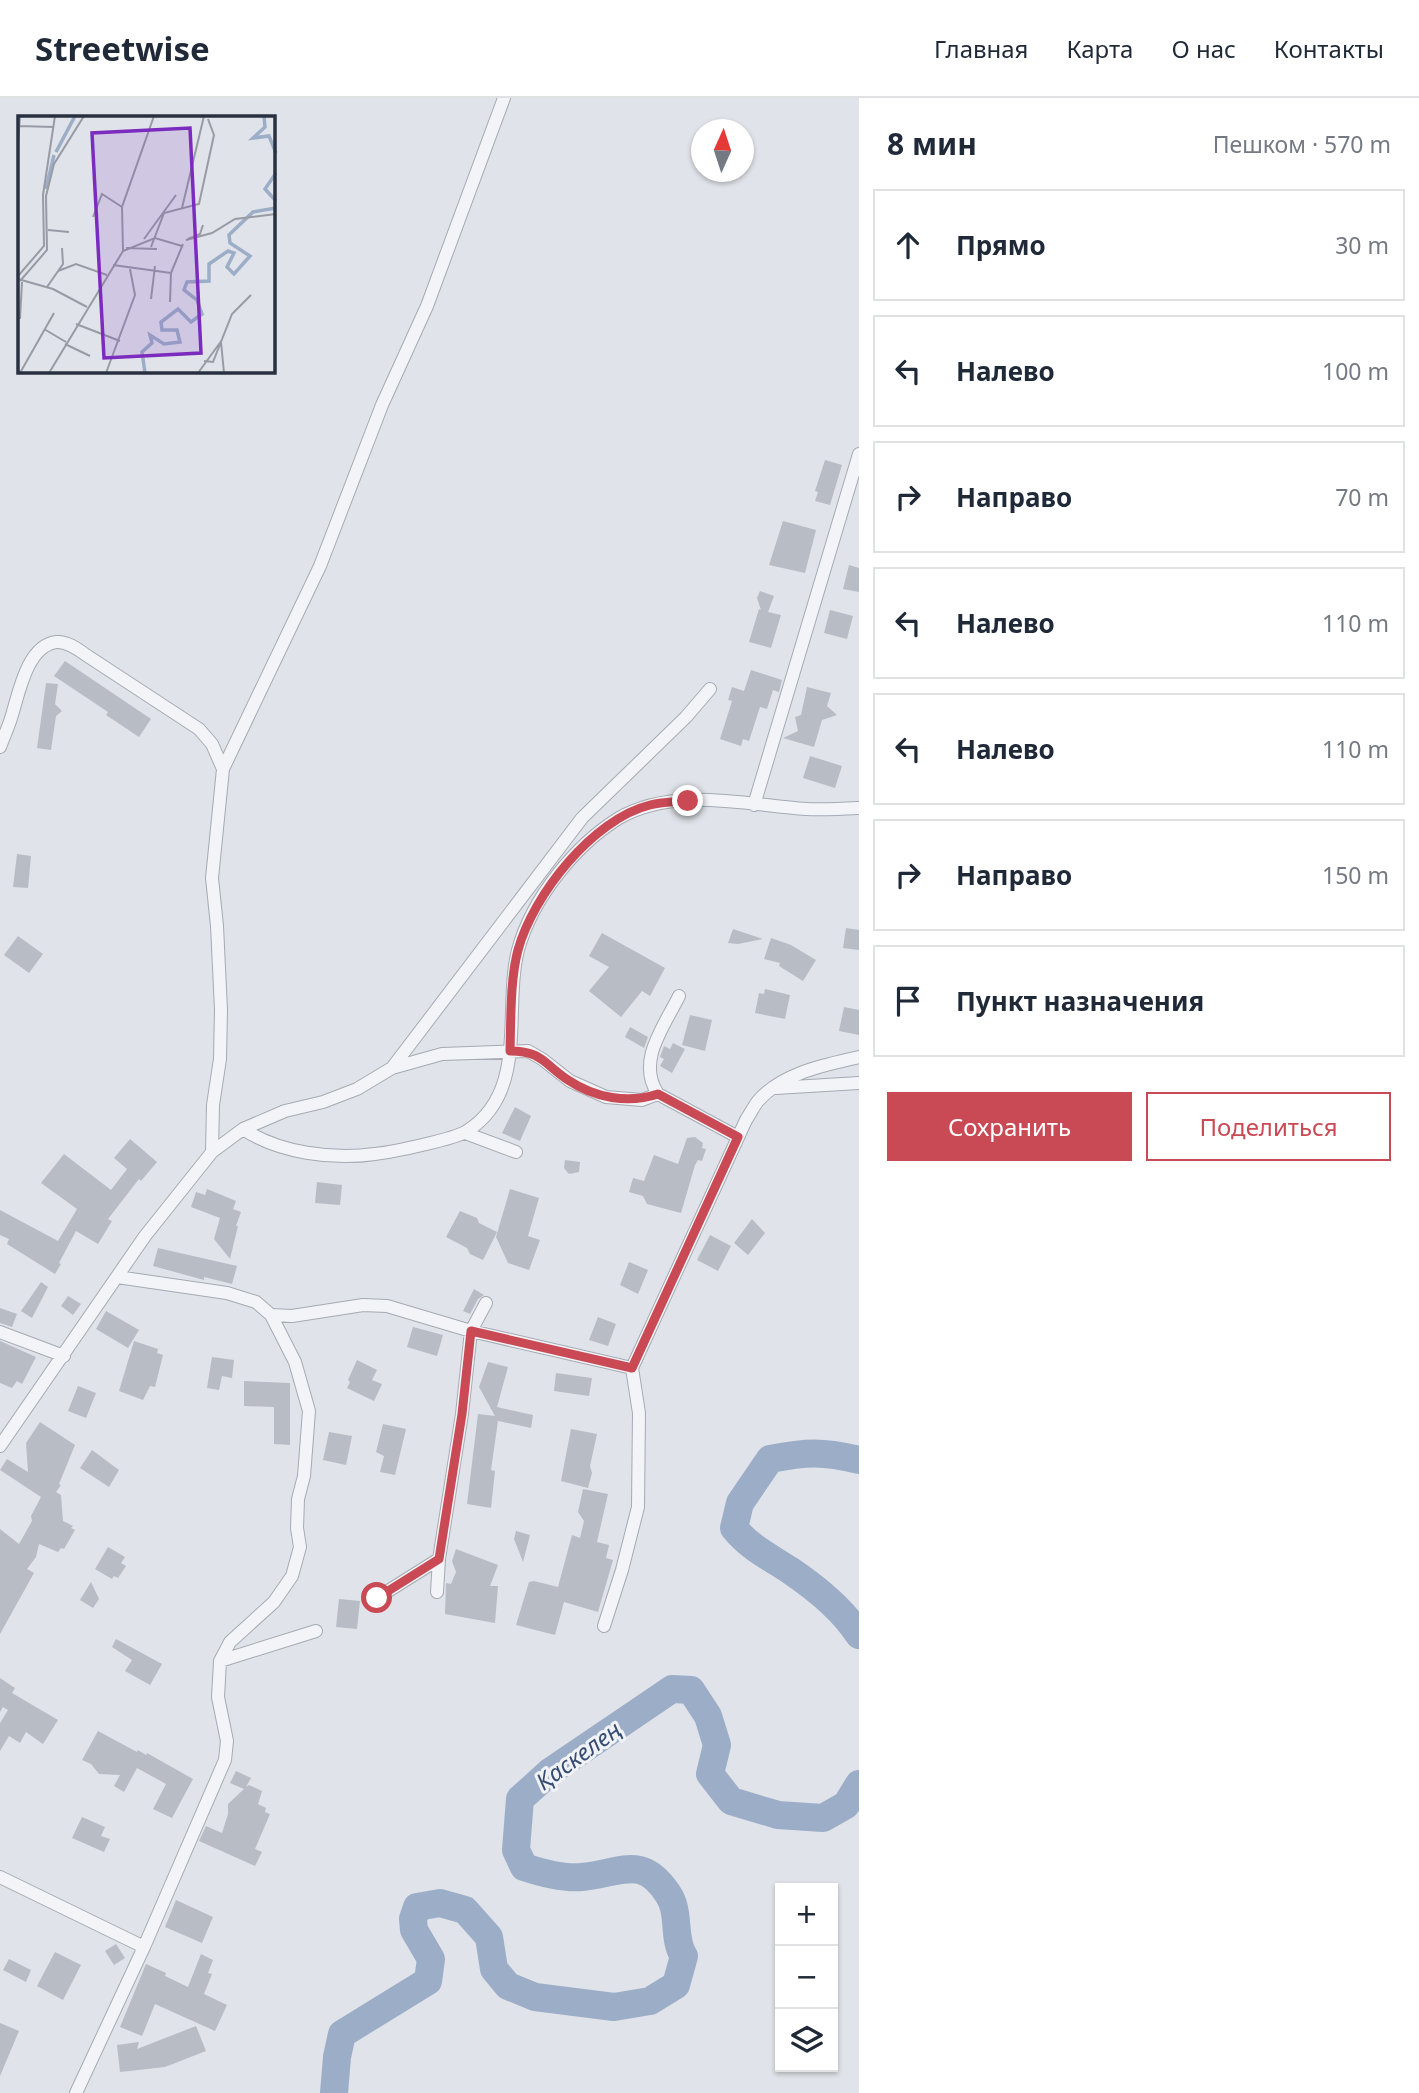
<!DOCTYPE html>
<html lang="ru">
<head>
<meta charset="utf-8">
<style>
	body { margin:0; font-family:"Noto Sans",sans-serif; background:#f6f6f7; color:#1f2937 }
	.controls { position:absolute; right:21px; bottom:21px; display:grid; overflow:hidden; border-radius:0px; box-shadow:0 2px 5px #0004 }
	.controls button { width:63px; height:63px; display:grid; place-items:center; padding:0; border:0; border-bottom:2px solid #e0e1e3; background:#fff; color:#1f2937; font:35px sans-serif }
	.compass { position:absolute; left:691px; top:21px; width:63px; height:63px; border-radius:50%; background:#fff; box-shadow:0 2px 5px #0004; rotate:3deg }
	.stop { position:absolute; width:21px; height:21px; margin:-16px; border:5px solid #c94a54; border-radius:50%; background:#fff }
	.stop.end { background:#c94a54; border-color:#fff; box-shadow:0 2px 7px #0008 }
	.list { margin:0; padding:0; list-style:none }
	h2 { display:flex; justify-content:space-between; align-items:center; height:91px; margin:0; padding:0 28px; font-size:30px }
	h2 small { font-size:23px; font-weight:400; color:#747a83 }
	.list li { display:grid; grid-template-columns:46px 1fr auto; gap:21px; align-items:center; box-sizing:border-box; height:112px; margin:0 14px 14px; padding:0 14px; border:2px solid #e0e1e3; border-radius:0px }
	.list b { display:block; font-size:26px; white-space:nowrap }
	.list em { font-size:23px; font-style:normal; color:#747a83 }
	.actions { display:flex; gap:14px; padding:21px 28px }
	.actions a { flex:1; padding:16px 0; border:2px solid #c94a54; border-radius:0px; text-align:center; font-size:24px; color:#c94a54 }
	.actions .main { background:#c94a54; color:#fff }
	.icon { flex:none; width:38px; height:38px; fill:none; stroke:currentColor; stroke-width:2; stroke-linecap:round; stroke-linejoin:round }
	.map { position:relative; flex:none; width:859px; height:1995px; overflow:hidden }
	header { display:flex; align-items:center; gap:42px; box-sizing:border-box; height:98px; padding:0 35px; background:#fff; border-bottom:2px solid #e0e1e3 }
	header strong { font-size:33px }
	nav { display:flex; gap:38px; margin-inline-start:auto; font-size:24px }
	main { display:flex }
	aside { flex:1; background:#fff }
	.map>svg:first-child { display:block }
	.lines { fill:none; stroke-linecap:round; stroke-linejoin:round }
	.river { stroke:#9caec7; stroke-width:28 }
	.building { fill:#b8bcc5 }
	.street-casing { stroke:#a5aab3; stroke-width:14 }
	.street { stroke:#f3f4f7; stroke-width:12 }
	.route { stroke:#c94a54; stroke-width:9 }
	.labels { text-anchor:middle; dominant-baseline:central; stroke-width:6; stroke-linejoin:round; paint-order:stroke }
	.water-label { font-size:23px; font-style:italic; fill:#354c72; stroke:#f0f2f6 }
	.inset-river { fill:none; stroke:#9caec7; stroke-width:3.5 }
	.inset-road { fill:none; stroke:#979ba5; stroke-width:2 }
	.view { fill:#7b2cbf; fill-opacity:0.15; stroke:#7b2cbf; stroke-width:3.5 }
	.inset-edge { fill:none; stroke:#29303f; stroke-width:3.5 }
</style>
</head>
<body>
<header>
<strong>Streetwise</strong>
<nav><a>Главная</a><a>Карта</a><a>О нас</a><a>Контакты</a></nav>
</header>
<main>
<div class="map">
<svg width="859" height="1995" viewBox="0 0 859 1995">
	<rect width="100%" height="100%" fill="#e0e3e9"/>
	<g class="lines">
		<path class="river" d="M859,1362C823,1353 806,1354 770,1361L740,1405L734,1430C750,1450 770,1459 791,1473C816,1490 843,1512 859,1537
			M334,1995L337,1959L342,1936L428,1883L431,1861L414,1832L413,1821L417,1809L440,1805L465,1812L489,1839L494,1871L508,1888L535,1899L614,1909L650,1903L676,1887L684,1858C672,1841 681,1815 668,1796C642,1756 621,1775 582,1779C563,1781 542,1775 524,1769L516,1752L520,1701L551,1673L672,1591L691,1592L708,1618L717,1647L710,1676L731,1703L778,1717L823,1720L846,1707L859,1686"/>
	</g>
	<path class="building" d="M825,362L842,367L830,407L815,403L818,394L815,393Z
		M783,423L816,432L805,475L769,467Z
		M849,467L859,470V494L843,491Z
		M760,493L774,498L768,514L781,517L771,550L749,544L759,511L761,512L757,500Z
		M830,512L853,518L847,541L824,535Z
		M65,563L151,621L139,639L106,617L108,614L54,578Z
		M751,572L782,582L779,594L773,592L767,611L760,609L749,643L743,641L741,648L720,641L732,603L728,602L732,589L744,593Z
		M46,585L58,586L55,606L62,613L56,618L51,652L37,650Z
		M807,589L831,595L827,608L837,617L822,622L814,649L783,640L798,633L795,619L801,617Z
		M810,658L842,668L835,690L803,680Z
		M17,756L31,758L28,790L13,789Z
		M846,830L859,832V852L843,850Z
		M733,831L763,841L738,846L728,845Z
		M602,835L665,870L650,898L642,893L621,919L589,893L609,869L589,858Z
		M18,838L43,856L29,875L4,857Z
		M771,840L791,847L816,862L803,883L779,868L780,865L764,861Z
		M765,891L790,897L785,921L755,915L759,895L764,896Z
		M844,909L859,912V937L839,933Z
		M690,917L712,922L705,953L682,947Z
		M630,929L648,939L644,950L625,939Z
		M673,945L685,951L672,975L660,968L664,961L660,959L664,948L670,951Z
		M515,1009L531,1018L520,1043L502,1035Z
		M695,1039L703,1045L702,1050L706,1051L702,1063L698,1062L695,1067L681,1115L647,1106L643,1098L629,1094L633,1080L644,1083L654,1057L678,1066L687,1040Z
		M130,1041L157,1064L141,1083L139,1081L108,1121L112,1123L98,1146L76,1133L59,1165L61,1166L55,1176L7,1146L9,1141L0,1137V1112L58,1143L77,1111L41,1085L64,1056L111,1092L127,1071L114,1060Z
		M565,1062L580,1064L579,1074L569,1076L564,1070Z
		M317,1084L342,1087L340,1107L315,1105Z
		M207,1091L236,1103L233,1111L241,1114L236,1128H238L230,1161L214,1141L220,1120L191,1109L196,1094L205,1097Z
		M510,1091L539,1100L528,1138L540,1142L529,1172L508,1165L496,1139Z
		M460,1113L477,1120L479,1125L497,1134L483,1162L470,1156L467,1150L446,1139Z
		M752,1121L765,1135L748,1157L734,1145Z
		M710,1137L731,1148L718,1173L697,1162Z
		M158,1150L237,1168L232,1186L204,1179V1182L153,1168Z
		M629,1164L648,1172L638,1196L620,1187Z
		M41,1184L48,1189L32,1220L21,1213Z
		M474,1191L484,1197L478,1201L470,1216L463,1213Z
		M68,1198L81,1206L73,1217L61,1208Z
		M0,1210L17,1216L12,1229L0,1225Z
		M106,1213L139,1232L128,1250L96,1231Z
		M598,1219L616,1226L608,1248L589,1242Z
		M413,1229L443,1237L437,1258L407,1249Z
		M0,1243L36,1259L22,1286L17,1283L12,1290L0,1285Z
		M134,1243L158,1251L157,1255L163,1257L155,1289L150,1288L143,1302L119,1293Z
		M212,1259L234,1262L232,1280L222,1278L219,1292L207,1290Z
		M357,1262L377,1272L372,1282L382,1286L374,1303L347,1290L350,1284L348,1282Z
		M488,1264L508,1269L497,1309L533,1317L531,1330L498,1323L491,1372L495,1373L491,1410L467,1406L478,1316L495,1318L479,1289Z
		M556,1275L592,1280L589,1298L554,1293Z
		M244,1283L290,1285V1347L274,1346V1309L244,1308Z
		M78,1288L96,1295L86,1320L68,1313Z
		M40,1324L75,1347L59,1386L61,1387L56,1394L61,1397L63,1423L73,1428L71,1430L75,1432L64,1451L61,1450L58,1454L39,1446L36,1459L27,1471L34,1475L0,1536V1431L19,1446L32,1423L31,1418L41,1399L0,1372L7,1361L28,1374L26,1345Z
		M383,1326L406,1331L395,1377L380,1374L384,1358L376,1354Z
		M571,1331L597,1336L590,1368L592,1375L588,1390L561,1383Z
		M329,1334L352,1338L346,1367L323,1362Z
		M92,1352L119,1372L109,1389L80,1370Z
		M583,1391L608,1396L597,1444L609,1447L606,1460L613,1462L598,1514L564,1504L555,1537L516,1527L529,1484L534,1483L558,1489L572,1437L580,1440L584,1423L578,1414Z
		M516,1433L530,1437L523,1464L514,1441Z
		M108,1449L125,1459L121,1465L126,1468L118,1480L114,1478L112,1481L95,1471Z
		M456,1451L498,1467L490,1488H498L495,1525L445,1516L446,1485L451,1486L456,1474L452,1463Z
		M91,1484L99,1501L93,1510L80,1502Z
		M339,1501L360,1503L357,1531L336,1529Z
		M116,1541L162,1566L150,1587L125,1573L132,1562L112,1549Z
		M0,1580L15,1590L12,1595L58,1622L43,1646L26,1634L20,1645L9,1638L0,1653V1625L8,1612L3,1609L0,1614Z
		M98,1633L137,1654L138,1652L146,1657L147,1655L193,1681L172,1720L153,1711L166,1686L137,1670L124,1694L114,1688L120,1677L99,1676L91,1666L82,1662Z
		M236,1673L251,1680L246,1689L249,1687L262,1693L258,1706L266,1710L265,1714L270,1716L255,1751L262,1754L255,1768L199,1743L206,1728L222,1735L228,1716V1706L244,1691L230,1685Z
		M82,1719L105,1729L101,1738L110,1741L104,1754L72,1740Z
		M176,1802L213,1819L202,1845L165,1829Z
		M116,1846L125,1860L114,1867L105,1853Z
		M55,1854L81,1867L63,1902L37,1888Z
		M201,1856L213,1862L208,1875L212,1876L204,1896L227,1907L215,1933L155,1906L142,1938L120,1929L146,1866L166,1875L165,1878L188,1889Z
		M9,1861L31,1872L26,1884L3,1872Z
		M0,1925L19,1933L0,1978Z
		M196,1928L206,1953L165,1969L120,1974L117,1947L139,1944L137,1951Z"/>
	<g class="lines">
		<defs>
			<path id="street" d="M0,649C4,638 9,628 12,617C19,595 27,548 56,544C67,543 78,551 86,557L199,631L212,646L223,671
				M754,707L859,356
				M679,898C664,929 636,963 658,996L738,1039
				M392,970L582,720L686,619L710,591
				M776,990L859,985
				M243,1031C279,1055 333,1062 375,1056C393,1054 455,1041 467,1033C529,994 503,912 518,852C532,801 574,748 619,720C673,688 747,707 806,711C824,712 841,711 859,710
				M465,1035L516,1054
				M212,1054L213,1007L220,961L221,912L217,828L212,780L223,671L320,468L382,307L427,208L504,0
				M271,1217L292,1218L363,1207L387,1208L471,1233L632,1270
				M0,1234L64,1258
				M0,1348L145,1138L212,1054L243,1031L285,1013L323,1004L357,991L392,970L442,956L528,953L542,961L570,983L606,999L642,1002L658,996
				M437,1494L439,1461L462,1316L471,1233L486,1205
				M377,1500L439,1461
				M604,1528L622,1472L638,1409L639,1315L632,1270L746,1022C750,1016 754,1008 758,1003C782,975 825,967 859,959
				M220,1563L316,1533
				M0,1779L144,1849
				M76,1995L144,1849L225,1662L227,1643L218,1599L220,1563L230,1544L274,1504L292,1478L300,1449L297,1430L298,1401L304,1378L309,1313L295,1264L271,1217L256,1204L227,1195L117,1179"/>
		</defs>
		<use href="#street" class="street-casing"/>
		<use href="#street" class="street"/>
	</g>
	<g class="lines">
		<path class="route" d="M377,1500L439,1461L462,1316L471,1233L632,1270L738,1039L658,996C628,1006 595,1000 568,982C544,966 542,953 510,953C511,921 510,882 518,852C533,797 593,721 650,707C662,704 675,704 688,703"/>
	</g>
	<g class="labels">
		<g class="water-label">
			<text transform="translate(578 1657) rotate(-36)">Қаскелең</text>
		</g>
	</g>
	<g transform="translate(18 18)">
		<rect width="257" height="257" fill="#e0e3e9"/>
		<path class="inset-river" d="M246,0L247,11L235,22L251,20L258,37M38,36L57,0M258,57L247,73L258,85M28,73L36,39M127,257L124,236L134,227L132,219L146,228L162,226L159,214H144L143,206L160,193L173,206L184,198L179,184L166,174L169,166L191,165V148L210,135L216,137L209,151L216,158L232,140L212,127L211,119L235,96L258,92"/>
		<path class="inset-road" d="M2,10L35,11M0,27L2,0M164,92L186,0M75,101L84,78L104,91M30,114L51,116M126,123L158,79M170,123L182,118L185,109M168,124L194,117L217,103L258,98M133,131L146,97L181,88L196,19L190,3M108,132L139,133M105,135L104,91L136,0M95,149L153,157M40,155L58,148L89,159M0,160L26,130L25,79L37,0M0,163L35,173L69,191M2,165L29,134L28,80L36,48L66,0M29,171L45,148L44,132M133,183L137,150M152,186L153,157L165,128M2,203L4,166M58,208L102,225M26,213L48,226M203,226L206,257M47,228L72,240M186,245L195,246L214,198L233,179M2,257L36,197M31,257L105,135L137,122L164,130M88,257L117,179L112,153M180,257L204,224"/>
		<path class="view" d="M172,12L183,237L86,242L74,17Z"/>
		<rect width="257" height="257" class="inset-edge"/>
	</g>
</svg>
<div class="controls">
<button>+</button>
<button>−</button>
<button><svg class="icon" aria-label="layers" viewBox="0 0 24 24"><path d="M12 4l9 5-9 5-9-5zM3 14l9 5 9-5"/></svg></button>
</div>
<svg class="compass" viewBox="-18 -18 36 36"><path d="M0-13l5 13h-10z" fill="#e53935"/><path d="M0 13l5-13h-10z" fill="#747a83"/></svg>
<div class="stop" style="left:377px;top:1500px"></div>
<div class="stop end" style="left:688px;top:703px"></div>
</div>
<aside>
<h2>8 мин<small>Пешком · 570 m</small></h2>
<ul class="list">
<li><svg class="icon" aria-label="ahead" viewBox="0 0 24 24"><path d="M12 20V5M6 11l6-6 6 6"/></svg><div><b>Прямо</b></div><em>30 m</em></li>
<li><svg class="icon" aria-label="left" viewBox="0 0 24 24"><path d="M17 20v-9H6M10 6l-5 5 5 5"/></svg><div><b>Налево</b></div><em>100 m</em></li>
<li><svg class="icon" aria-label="right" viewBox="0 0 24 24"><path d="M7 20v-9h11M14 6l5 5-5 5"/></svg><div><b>Направо</b></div><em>70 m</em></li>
<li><svg class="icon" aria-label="left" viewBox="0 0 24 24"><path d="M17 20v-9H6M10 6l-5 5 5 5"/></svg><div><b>Налево</b></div><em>110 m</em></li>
<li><svg class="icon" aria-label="left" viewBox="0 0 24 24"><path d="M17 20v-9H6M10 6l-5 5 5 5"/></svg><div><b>Налево</b></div><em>110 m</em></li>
<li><svg class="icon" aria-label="right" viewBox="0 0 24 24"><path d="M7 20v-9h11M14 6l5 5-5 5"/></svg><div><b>Направо</b></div><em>150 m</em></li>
<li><svg class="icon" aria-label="arrive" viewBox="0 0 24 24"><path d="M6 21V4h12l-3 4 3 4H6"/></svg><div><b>Пункт назначения</b></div></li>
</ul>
<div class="actions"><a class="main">Сохранить</a><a>Поделиться</a></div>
</aside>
</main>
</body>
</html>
